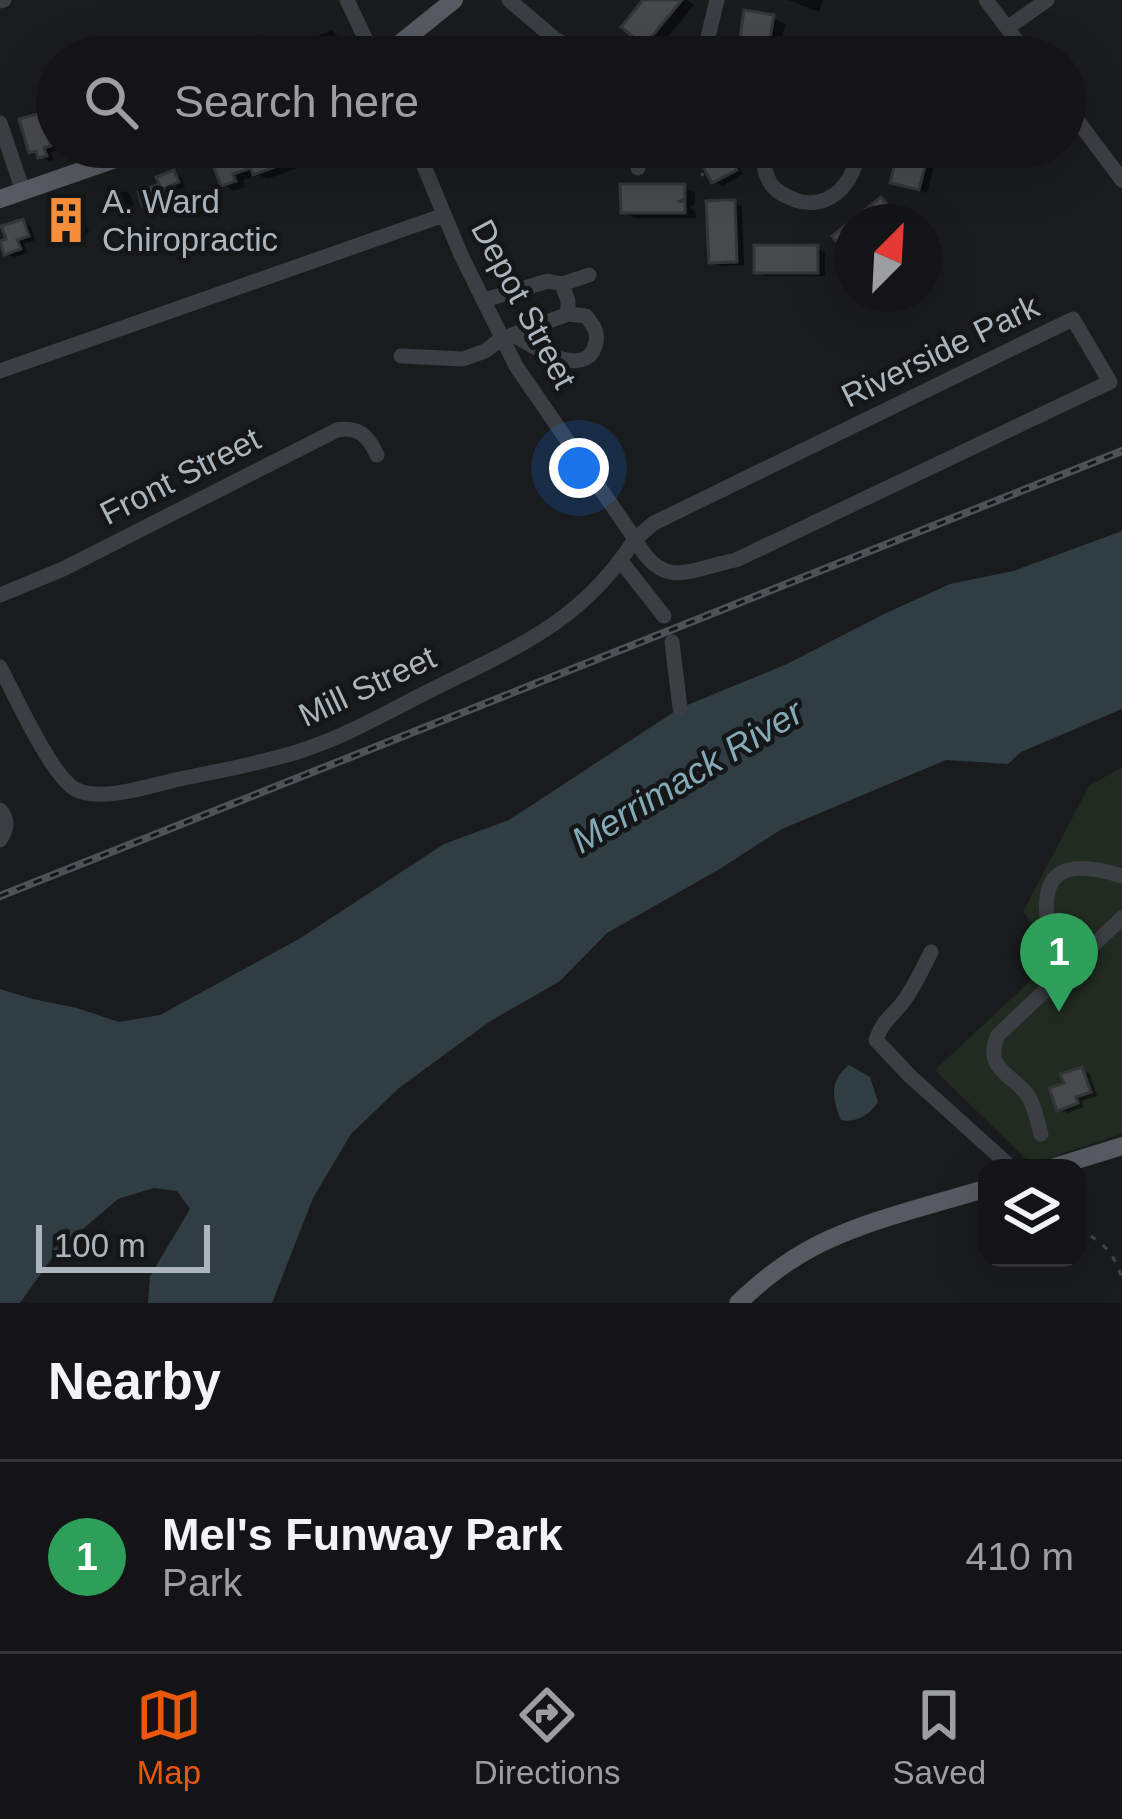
<!DOCTYPE html>
<html lang="en">
<head>
<meta charset="utf-8">
<style>
	body { margin:0; font-family:Helvetica,sans-serif; background:#212123; color:#f1f3f6 }
	.controls { position:absolute; right:36px; bottom:36px; display:grid; overflow:hidden; border-radius:24px; box-shadow:0 12px 48px #0002 }
	.controls button { width:108px; height:108px; display:grid; place-items:center; padding:0; border:0; border-bottom:3px solid #333335; background:#141416; color:#f1f3f6; font:60px sans-serif }
	.compass { position:absolute; left:834px; top:204px; width:108px; height:108px; border-radius:50%; background:#141416; box-shadow:0 12px 48px #0002; rotate:24deg }
	.scale { position:absolute; left:36px; bottom:30px; width:174px; box-sizing:border-box; padding-left:12px; border:6px solid #adb5bc; border-top:0; font-size:33px; line-height:42px; white-space:nowrap; color:#adb5bc; -webkit-text-stroke:9px #151618; paint-order:stroke }
	.you { position:absolute; left:579px; top:468px; width:42px; height:42px; margin:-30px; border:9px solid #fff; border-radius:50%; background:#1a73e8; box-shadow:0 0 0 18px #1a73e833 }
	.badge { display:grid; place-items:center; width:78px; height:78px; border-radius:50%; background:#ea580c; color:#fff; font-size:39px; font-weight:700 }
	.pin { position:absolute; translate:-50% -99px; filter:drop-shadow(0 3px 6px #0008) }
	.pin::after { content:''; position:absolute; top:63px; width:42px; height:36px; background:inherit; clip-path:polygon(0 0,100% 0,50% 100%) }
	.list { margin:0; padding:0; list-style:none }
	h2 { display:flex; justify-content:space-between; align-items:center; height:156px; margin:0; padding:0 48px; font-size:51px }
	h2 small { font-size:39px; font-weight:400; color:#9d9ea1 }
	.list li { display:grid; grid-template-columns:78px 1fr auto; gap:36px; align-items:center; box-sizing:border-box; height:192px; padding:0 48px; border-top:3px solid #333335 }
	.list b { display:block; font-size:45px; white-space:nowrap }
	.list p { margin:0; font-size:39px; white-space:nowrap; color:#9d9ea1 }
	.list em { font-size:39px; font-style:normal; color:#9d9ea1 }
	.icon { flex:none; width:66px; height:66px; fill:none; stroke:currentColor; stroke-width:2; stroke-linecap:round; stroke-linejoin:round }
	.map { position:relative; flex:none; width:1122px; height:1303px; overflow:hidden }
	.search { position:absolute; background:#141416; box-shadow:0 12px 48px #0002; left:36px; right:36px; top:36px; height:132px; display:flex; align-items:center; gap:30px; box-sizing:border-box; padding:0 42px; border-radius:66px; color:#9d9ea1; font-size:45px }
	.sheet { height:348px; background:#141416 }
	nav { display:flex; justify-content:space-around; align-items:center; box-sizing:border-box; height:168px; border-top:3px solid #333335; background:#141416; font-size:33px; color:#9d9ea1 }
	nav a { display:grid; justify-items:center; gap:6px }
	nav .on { color:#ea580c }
	.map>svg:first-child { display:block }
	.green { fill:#222b22 }
	.water { fill:#303d42 }
	.shadow { fill:#0007 }
	.building { fill:#47494d; stroke:#343539; stroke-width:3 }
	.lines { fill:none; stroke-linecap:round; stroke-linejoin:round }
	.path { stroke:#414549; stroke-width:3; stroke-dasharray:6 9; stroke-linecap:butt }
	.minor { stroke:#3b3e42; stroke-width:15 }
	.major { stroke:#575b61; stroke-width:18 }
	.rail-casing { stroke:#4e5257; stroke-width:8 }
	.rail { stroke:#151618; stroke-width:3; stroke-dasharray:9; stroke-linecap:butt }
	.labels { text-anchor:middle; dominant-baseline:central; stroke-width:9; stroke-linejoin:round; paint-order:stroke }
	.poi-label { font-size:33px; fill:#adb5bc; stroke:#151618; text-anchor:start }
	.street-label { font-size:33px; fill:#adb5bc; stroke:#151618 }
	.water-label { font-size:36px; font-style:italic; fill:#84aab7; stroke:#151618 }
</style>
</head>
<body>
<div class="map">
<svg width="1122" height="1303" viewBox="0 0 1122 1303">
	<rect width="100%" height="100%" fill="#1a1b1d"/>
	<path class="green" d="M1122,767V1134L1031,1164L935,1070L1058,955L1023,912L1089,786Z"/>
	<path class="water" d="M1122,531V709L1021,752L1008,764L946,760L782,829L718,870L607,933L560,981L489,1022L399,1088L351,1134L313,1198L272,1303H148L150,1276L190,1209L177,1191L154,1188L118,1199L57,1251L20,1303H0V989L33,999L77,1008L119,1022L160,1015L299,939L444,844L509,820L680,708L787,664L884,614L950,584L1013,571Z
		M849,1065L870,1077L878,1102C870,1115 856,1123 841,1120C832,1098 829,1081 849,1065Z"/>
	<path class="shadow" d="M647,0H688L694,5L657,50L645,43Z
		M788,0H823L819,12Z
		M773,18L785,24L779,57H740Z
		M332,30L339,37L335,39L342,53L331,57L327,54L318,36Z
		M261,35L266,38L270,49L256,54L252,51L248,40Z
		M289,45L297,49L300,57H275L272,51Z
		M41,116L49,121L58,150L51,152L53,160L49,161L31,151Z
		M239,147H293L300,167L267,179L259,175L243,180L245,187L234,191L223,184Z
		M589,147H622L623,150L602,161L594,157Z
		M696,147H728L743,174L723,186L714,181Z
		M902,147H939L927,193L893,182Z
		M174,173L182,178L185,187L169,193L173,202L154,210L146,205Z
		M684,187L695,193V204L689,207L695,211L696,218H635L624,212Z
		M126,191L130,194L134,205L112,212L107,209L104,198Z
		M734,203L742,207L744,265L720,266L711,262Z
		M74,206L82,211L89,232L67,239L59,235Z
		M23,222L31,227L35,240L24,244L27,253L14,257L6,253Z
		M817,248L825,253V276H765L757,271Z
		M1082,1070L1090,1074L1097,1096L1082,1101L1084,1107L1067,1113L1059,1109L1067,1085Z"/>
	<path class="building" d="M643,0H682L644,46L621,27Z
		M744,10L774,15L767,57H737Z
		M41,113L51,146L44,148L47,156L38,158L36,151L29,153L19,119Z
		M230,147H285L290,161L253,175L251,168L233,174L236,181L221,186L209,155Z
		M692,147H725L737,170L712,183Z
		M899,147H930L919,190L890,183Z
		M174,170L179,182L163,189L167,198L143,207L138,192L159,184L156,177Z
		M620,184H685V198L678,202L685,201V213H621Z
		M881,197L901,222H852V261L832,236Z
		M726,200H735L737,262L709,263L706,201Z
		M74,203L82,228L56,237L51,220H54L52,214L63,210L62,206Z
		M23,219L29,236L17,240L21,249L4,255L0,241L6,239L1,226Z
		M754,245H818V273H754Z
		M1082,1067L1091,1092L1076,1097L1078,1103L1057,1111L1049,1088L1064,1083L1060,1074Z"/>
	<g class="lines">
		<path class="path" d="M687,147L703,176
			M729,147L732,152L742,150
			M1077,1230C1102,1239 1116,1255 1122,1280"/>
		<path class="minor" d="M347,0L374,57
			M509,0L555,39L590,57
			M986,0L1029,57
			M0,1L4,0
			M1007,28L1047,0
			M406,41L417,57
			M703,57L717,0
			M1065,104L1122,180
			M0,123L23,191
			M761,147C763,159 764,174 771,184C776,192 786,196 795,200C831,212 857,180 858,147
			M638,168L643,147
			M562,284L589,275
			M1073,319L1110,382L736,560C688,569 664,592 635,539L654,523Z
			M514,335C533,347 588,382 596,342C598,331 593,325 586,316L568,314
			M401,356L463,359L485,351L501,339L568,314V301L562,284L548,281L484,300
			M0,371L444,215
			M620,560L664,616
			M0,595L63,569L337,430C359,426 368,436 377,455
			M672,642L680,708
			M0,667C14,693 53,780 77,790C101,802 149,786 175,780C217,771 260,764 300,751C347,736 389,711 433,689C517,647 582,622 635,539L516,366L461,255L416,147
			M0,810C9,820 7,829 0,840
			M931,952C922,970 913,990 900,1006C889,1018 881,1024 876,1040L910,1076L1012,1168
			M1058,978C1045,914 1023,845 1122,876
			M1041,1134C1037,1121 1035,1105 1027,1094C1011,1074 983,1068 998,1035L1122,918"/>
		<path class="major" d="M383,57L454,0
			M0,199L150,147
			M1051,1168L1122,1146
			M738,1303C754,1288 771,1273 790,1261C844,1224 924,1208 987,1188"/>
		<defs>
			<path id="rail" d="M0,896L1122,451"/>
		</defs>
		<use href="#rail" class="rail-casing"/>
		<use href="#rail" class="rail"/>
	</g>
	<defs>
		<symbol id="building-bare" viewBox="-9 -9 18 18"><path d="M-4-6H4V6H1V3H-1V6H-4ZM-2.5-4.3h1.7v1.8h-1.7ZM.8-4.3h1.7v1.8H.8ZM-2.5-1h1.7V.8h-1.7ZM.8-1h1.7V.8H.8Z" fill="#f68e39" stroke="#151618" stroke-width="2.5" paint-order="stroke"/></symbol>
	</defs>
	<g fill-rule="evenodd">
		<use href="#building-bare" x="33" y="187" width="66" height="66"/>
	</g>
	<g class="labels">
		<g class="poi-label">
			<text x="102" y="201">A. Ward<tspan x="102" dy="38">Chiropractic</tspan></text>
		</g>
		<g class="street-label">
			<text transform="translate(524 304) rotate(62)">Depot Street</text>
			<text transform="translate(940 351) rotate(-26)">Riverside Park</text>
			<text transform="translate(180 476) rotate(-27)">Front Street</text>
			<text transform="translate(367 686) rotate(-25)">Mill Street</text>
		</g>
		<g class="water-label">
			<text transform="translate(687 776) rotate(-31)">Merrimack River</text>
		</g>
	</g>
</svg>
<div class="controls">
<button><svg class="icon" aria-label="layers" viewBox="0 0 24 24"><path d="M12 4l9 5-9 5-9-5zM3 14l9 5 9-5"/></svg></button>
</div>
<svg class="compass" viewBox="-18 -18 36 36"><path d="M0-13l5 13h-10z" fill="#e53935"/><path d="M0 13l5-13h-10z" fill="#9d9ea1"/></svg>
<div class="scale">100 m</div>
<div class="you"></div>
<div class="pin badge" style="left:1059px;top:1012px;background:#2e9e5b">1</div>
<div class="search"><svg class="icon" aria-label="search" viewBox="0 0 24 24"><circle cx="10" cy="10" r="6"/><path d="M15 15l6 6"/></svg>Search here</div>
</div>
<section class="sheet">
<h2>Nearby<small></small></h2>
<ul class="list">
<li><span class="badge" style="background:#2e9e5b">1</span><div><b>Mel's Funway Park</b><p>Park</p></div><em>410 m</em></li>
</ul>
</section>
<nav>
<a class="on"><svg class="icon" aria-label="map" viewBox="0 0 24 24"><path d="M3 6l6-2 6 2 6-2v14l-6 2-6-2-6 2zM9 4v14M15 6v14"/></svg>Map</a>
<a><svg class="icon" aria-label="directions" viewBox="0 0 24 24"><path d="M12 3l9 9-9 9-9-9zM9 14v-3h6M13 9l2 2-2 2"/></svg>Directions</a>
<a><svg class="icon" aria-label="saved" viewBox="0 0 24 24"><path d="M7 4h10v16l-5-4-5 4z"/></svg>Saved</a>
</nav>
</body>
</html>
